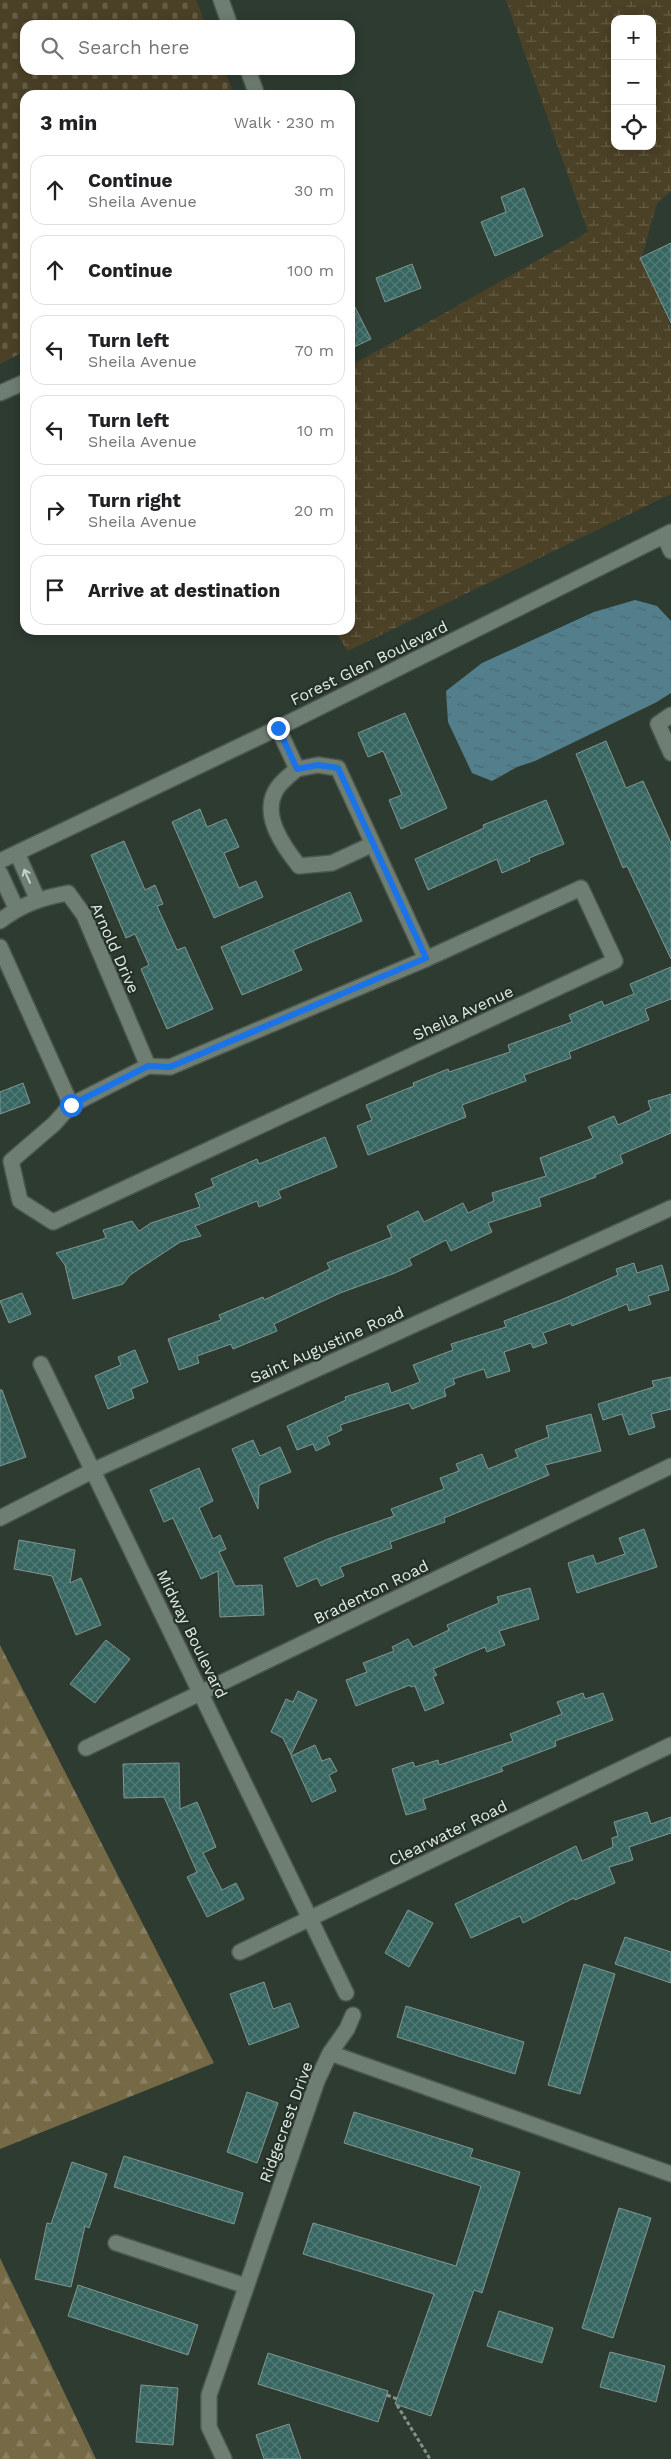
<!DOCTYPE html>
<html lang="en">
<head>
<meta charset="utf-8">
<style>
	body { margin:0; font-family:"Work Sans",sans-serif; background:#f2f2f2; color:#202124 }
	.controls { position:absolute; right:15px; top:15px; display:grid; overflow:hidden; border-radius:10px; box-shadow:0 2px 12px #0003 }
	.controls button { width:45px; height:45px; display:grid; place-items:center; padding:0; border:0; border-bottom:1px solid #e0e0e0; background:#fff; color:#202124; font:25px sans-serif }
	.stop { position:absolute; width:15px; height:15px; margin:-11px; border:4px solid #1a73e8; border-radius:50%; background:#fff }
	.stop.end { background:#1a73e8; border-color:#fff; box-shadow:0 1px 5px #0008 }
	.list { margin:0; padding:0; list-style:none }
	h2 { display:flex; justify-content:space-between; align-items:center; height:65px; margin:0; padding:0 20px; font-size:21px }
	h2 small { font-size:16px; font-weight:400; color:#757577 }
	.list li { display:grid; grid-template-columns:32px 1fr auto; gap:15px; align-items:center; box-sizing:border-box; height:70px; margin:0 10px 10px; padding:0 10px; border:1px solid #e0e0e0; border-radius:15px }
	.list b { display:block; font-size:19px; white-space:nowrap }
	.list p { margin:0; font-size:16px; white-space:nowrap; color:#757577 }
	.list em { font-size:16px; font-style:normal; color:#757577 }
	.icon { flex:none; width:28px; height:28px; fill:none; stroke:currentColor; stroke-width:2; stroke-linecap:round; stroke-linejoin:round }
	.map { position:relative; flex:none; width:671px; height:2459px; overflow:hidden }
	.search { position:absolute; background:#fff; box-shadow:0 2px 12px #0003; left:20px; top:20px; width:335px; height:55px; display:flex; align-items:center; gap:12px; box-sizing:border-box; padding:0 18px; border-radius:15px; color:#757577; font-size:19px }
	.panel { position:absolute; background:#fff; box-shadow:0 2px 12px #0003; left:20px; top:90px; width:335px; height:545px; border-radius:15px }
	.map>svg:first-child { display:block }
	.forest { fill:url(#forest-firs) }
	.wetland { fill:url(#wetland-marsh); fill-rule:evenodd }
	.cemetery { fill:url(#cemetery-stones) }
	.water { fill:url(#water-ripples) }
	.building { fill:url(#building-cross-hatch); stroke:#819692 }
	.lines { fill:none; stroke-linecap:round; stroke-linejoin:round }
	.minor-casing { stroke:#4b564e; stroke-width:18 }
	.path { stroke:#869189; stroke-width:3; stroke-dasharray:4 2.5; stroke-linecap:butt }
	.minor { stroke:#6f7e73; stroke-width:15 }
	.oneway { stroke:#c6d0c8 }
	.route { stroke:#1a73e8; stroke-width:6 }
	.labels { text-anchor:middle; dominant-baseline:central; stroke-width:4.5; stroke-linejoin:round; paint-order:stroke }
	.street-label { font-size:16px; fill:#e3ebe5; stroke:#243128 }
</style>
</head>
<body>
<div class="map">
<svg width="671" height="2459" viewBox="0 0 671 2459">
	<defs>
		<pattern id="forest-firs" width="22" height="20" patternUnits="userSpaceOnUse" patternTransform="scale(1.25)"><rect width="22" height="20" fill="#766946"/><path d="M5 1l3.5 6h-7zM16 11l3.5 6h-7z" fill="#897f61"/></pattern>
		<pattern id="wetland-marsh" width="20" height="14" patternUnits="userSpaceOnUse" patternTransform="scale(1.25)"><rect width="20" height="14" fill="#4b4127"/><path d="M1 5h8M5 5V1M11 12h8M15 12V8" fill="none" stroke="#655d46"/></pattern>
		<pattern id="cemetery-stones" width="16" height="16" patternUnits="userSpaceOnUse" patternTransform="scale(1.25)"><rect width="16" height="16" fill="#4b4127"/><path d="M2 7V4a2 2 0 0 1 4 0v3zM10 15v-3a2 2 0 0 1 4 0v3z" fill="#655d46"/></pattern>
		<pattern id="water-ripples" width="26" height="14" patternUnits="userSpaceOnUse" patternTransform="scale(1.25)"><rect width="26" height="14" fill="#537f8c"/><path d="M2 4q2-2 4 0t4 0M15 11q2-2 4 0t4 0" fill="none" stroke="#4d6870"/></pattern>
		<pattern id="building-cross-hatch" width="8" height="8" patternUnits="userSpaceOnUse" patternTransform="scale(1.25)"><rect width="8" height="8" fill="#376660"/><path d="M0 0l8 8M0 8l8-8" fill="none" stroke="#547c77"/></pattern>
	</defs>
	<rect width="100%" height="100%" fill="#2e3b31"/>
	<path class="forest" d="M0,1645L214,2063L0,2149Z
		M0,2258L96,2459H0Z"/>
	<path class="wetland" d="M506,0H671V191L657,203L641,260L671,326V494L348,651L334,630H350V366L588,232ZM615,19H652V146H615Z"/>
	<path class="cemetery" d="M0,0H196L206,25H25V70H224L235,95H25V351L0,364Z"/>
	<path class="water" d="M635,600L657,606L671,621V693L655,703L535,761L517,767L492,781L472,773L448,722L446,691L482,663L594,612Z"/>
	<path class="building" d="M524,188L543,236L495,256L481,222L506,212L501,197Z
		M671,243V323L640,258Z
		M412,264L421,288L385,302L376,278Z
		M350,297L371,339L350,349Z
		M405,713L447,808L401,829L389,800L402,795L383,751L368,757L358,733Z
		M606,741L626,788L643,781L671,843V959L627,866L623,868L576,754Z
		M546,800L564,844L529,858L530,861L502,873L497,859L428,890L415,859L484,828L483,825Z
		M200,809L207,827L226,819L239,847L224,853L239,888L256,881L263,897L214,918L172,822Z
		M124,841L145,890L155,885L163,904L157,906L177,950L185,947L213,1009L167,1029L141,969L149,965L135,934L126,938L91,855Z
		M350,892L362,921L293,950L302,970L242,995L221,947Z
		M671,967V999L645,1009L649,1020L569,1052L571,1058L524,1075L526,1081L462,1105L466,1117L368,1155L357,1126L372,1120L366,1105L414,1086L413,1083L448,1069L449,1072L510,1052L508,1045L572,1022L569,1015L602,1001L604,1006L634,994L630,984Z
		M23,1083L30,1103L0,1114V1092Z
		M671,1094V1133L620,1155L623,1163L595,1175L596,1177L539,1198L541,1206L488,1223L492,1232L451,1251L446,1240L409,1259L412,1265L395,1273L340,1293L274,1324L277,1331L233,1349L231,1344L197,1356L199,1363L179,1370L168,1339L221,1320L219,1315L263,1297L264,1300L330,1269L327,1263L392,1237L387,1226L418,1211L424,1222L463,1203L468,1213L494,1201L492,1193L546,1176L540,1158L593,1138L588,1127L614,1116L618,1125L651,1110L648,1101Z
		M325,1137L337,1167L278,1191L281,1198L259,1207L257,1201L195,1226L201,1236L180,1242L130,1275L123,1284L73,1299L65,1265L56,1253L106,1238L103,1230L132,1221L139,1231L151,1223L200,1207L195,1194L214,1186L211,1179L257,1159L259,1164Z
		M634,1263L637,1273L662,1265L669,1290L648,1296L651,1304L629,1311L627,1304L572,1326L571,1323L543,1333L547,1343L533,1348L531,1343L504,1352L510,1371L487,1378L484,1369L453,1379L455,1384L444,1389L446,1396L412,1409L409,1403L340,1425L342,1430L327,1437L330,1444L316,1451L313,1444L297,1450L287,1426L346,1400L345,1397L388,1383L391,1393L420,1382L413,1365L453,1350L451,1344L506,1327L504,1321L561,1300L618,1275L616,1269Z
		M22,1293L31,1314L9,1323L0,1301Z
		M135,1350L148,1382L131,1389L134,1398L108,1409L95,1376L121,1365L118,1357Z
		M671,1377V1409L651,1414L655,1427L629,1435L622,1414L603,1420L598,1404L654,1387L652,1381Z
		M0,1390H2L26,1457L0,1466Z
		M591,1414L601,1451L545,1465L549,1475L444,1518L445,1522L390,1542L392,1548L340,1567L344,1576L321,1586L317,1578L297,1587L284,1558L328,1539L394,1516L391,1509L444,1489L440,1478L459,1471L456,1464L482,1454L488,1469L518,1457L515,1450L549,1437L546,1426Z
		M253,1440L260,1456L280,1447L291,1472L259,1485L258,1509L232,1449Z
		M199,1468L213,1501L199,1508L213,1539L220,1535L226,1549L219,1552L235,1586L262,1585L264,1615L220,1617L218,1571L201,1579L173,1518L164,1522L150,1490Z
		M644,1529L657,1567L577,1593L568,1563L593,1555L596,1564L625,1554L619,1538Z
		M19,1540L75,1550L70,1583L81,1578L101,1625L76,1635L52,1576L14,1569Z
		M530,1588L539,1619L499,1631L505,1645L487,1652L485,1647L433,1669L437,1675L433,1677L444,1703L425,1711L415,1686L411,1687L410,1685L356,1706L346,1680L367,1672L363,1663L394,1651L392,1647L408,1639L413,1647L449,1630L447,1625L499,1603L497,1597Z
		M106,1640L130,1659L95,1703L70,1684Z
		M298,1691L317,1700L291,1755L283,1738L271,1732L286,1699L293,1702Z
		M583,1693L585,1699L603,1693L613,1720L555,1741L556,1746L501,1767L503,1771L423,1799L426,1809L406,1815L392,1769L413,1762L415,1767L438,1760L439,1765L513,1741L510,1734L562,1714L557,1702Z
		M315,1745L322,1761L330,1758L337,1771L329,1775L336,1791L312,1802L291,1756Z
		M179,1763L180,1809L197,1802L216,1847L203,1853L222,1890L236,1883L244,1899L207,1917L187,1877L197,1872L164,1797L124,1798L123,1764Z
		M647,1812L651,1824L671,1817V1833L629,1847L633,1860L609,1867L615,1883L575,1900L574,1898L523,1923L520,1916L471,1938L455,1904L576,1846L582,1861L613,1847L612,1838L618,1836L614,1822Z
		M408,1910L433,1923L409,1967L385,1953Z
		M625,1937L671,1952V1983L615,1964Z
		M584,1964L615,1974L580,2094L548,2085Z
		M264,1982L273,2009L290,2003L299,2027L249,2045L230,1994Z
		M406,2006L524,2042L515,2074L397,2037Z
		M247,2092L278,2103L257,2163L227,2152Z
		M354,2112L473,2149L470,2157L520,2172L482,2293L474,2290L431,2416L395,2404L434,2294L303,2254L313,2223L456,2266L481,2186L344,2143Z
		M124,2156L243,2193L234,2224L114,2187Z
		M72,2162L107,2174L89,2228L85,2226L71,2287L35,2279L47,2223L51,2224Z
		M619,2208L651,2218L613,2338L582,2328Z
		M78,2285L198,2325L188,2355L68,2316Z
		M499,2311L553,2328L542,2363L487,2346Z
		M610,2352L665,2366L656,2402L600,2387Z
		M268,2353L388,2391L378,2422L258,2384Z
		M141,2385L178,2388L173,2445L136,2442Z
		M289,2424L301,2459H264L256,2435Z"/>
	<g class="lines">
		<defs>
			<path id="minor" d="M221,0L230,25
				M248,70L257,95
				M0,393L25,382
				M664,536L671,551
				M671,715L658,724L671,753
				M278,728L297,769L318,765L338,768L426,959
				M297,769C290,775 279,783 275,792C262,817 284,847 299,866L332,863L373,844
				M17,853L37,898
				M0,861L278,728L671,532
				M0,873L16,908
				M581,888L615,961L53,1222L20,1201L11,1161L54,1124L71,1105L148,1066L170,1067L426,959Z
				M0,921C22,904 41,898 68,893L84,915L148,1066
				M0,947L71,1105
				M41,1364L346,1993
				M0,1518L92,1471L671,1208
				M86,1748L671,1466
				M240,1952L671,1745
				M330,2053L347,2029L353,2015
				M116,2243L246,2286
				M224,2459L209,2427V2395L317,2081L330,2053L671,2174"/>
		</defs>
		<use href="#minor" class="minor-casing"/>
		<path class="path" d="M387,2395L397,2399
			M397,2405L430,2459"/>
		<use href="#minor" class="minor"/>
	</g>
	<defs><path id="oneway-shaft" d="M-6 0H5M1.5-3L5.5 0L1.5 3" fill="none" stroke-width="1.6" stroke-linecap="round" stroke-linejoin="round" transform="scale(1.25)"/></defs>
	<use class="oneway" href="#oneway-shaft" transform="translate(27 876) rotate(-114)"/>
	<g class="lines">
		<path class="route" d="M71,1105L148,1066L170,1067L426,958L338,768L318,765L297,769L278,728"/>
	</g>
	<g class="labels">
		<g class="street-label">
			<text transform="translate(369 663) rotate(-26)">Forest Glen Boulevard</text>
			<text transform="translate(115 948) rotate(66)">Arnold Drive</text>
			<text transform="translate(463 1013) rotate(-25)">Sheila Avenue</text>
			<text transform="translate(327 1345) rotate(-24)">Saint Augustine Road</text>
			<text transform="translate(371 1592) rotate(-26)">Bradenton Road</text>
			<text transform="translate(192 1634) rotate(64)">Midway Boulevard</text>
			<text transform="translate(448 1833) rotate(-26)">Clearwater Road</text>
			<text transform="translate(286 2122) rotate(-70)">Ridgecrest Drive</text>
		</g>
	</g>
</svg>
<div class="controls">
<button>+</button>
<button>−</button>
<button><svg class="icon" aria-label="locate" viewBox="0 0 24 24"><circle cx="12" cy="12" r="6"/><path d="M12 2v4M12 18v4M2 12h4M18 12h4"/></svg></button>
</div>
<div class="stop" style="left:71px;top:1105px"></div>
<div class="stop end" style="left:278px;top:728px"></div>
<div class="search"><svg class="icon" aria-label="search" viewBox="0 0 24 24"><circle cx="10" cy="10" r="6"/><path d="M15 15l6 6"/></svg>Search here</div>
<section class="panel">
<h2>3 min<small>Walk · 230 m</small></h2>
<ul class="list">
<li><svg class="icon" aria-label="ahead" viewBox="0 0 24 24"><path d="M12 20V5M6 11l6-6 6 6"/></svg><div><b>Continue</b><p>Sheila Avenue</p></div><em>30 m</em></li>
<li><svg class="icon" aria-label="ahead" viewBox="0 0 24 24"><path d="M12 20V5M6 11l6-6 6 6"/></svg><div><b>Continue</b></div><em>100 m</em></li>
<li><svg class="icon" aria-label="left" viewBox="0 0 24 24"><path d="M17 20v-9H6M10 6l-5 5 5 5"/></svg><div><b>Turn left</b><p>Sheila Avenue</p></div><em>70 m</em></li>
<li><svg class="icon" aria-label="left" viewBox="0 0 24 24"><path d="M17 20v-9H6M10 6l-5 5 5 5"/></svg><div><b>Turn left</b><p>Sheila Avenue</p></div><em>10 m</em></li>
<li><svg class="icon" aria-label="right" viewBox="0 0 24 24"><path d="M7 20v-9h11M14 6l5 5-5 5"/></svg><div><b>Turn right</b><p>Sheila Avenue</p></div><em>20 m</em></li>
<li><svg class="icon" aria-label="arrive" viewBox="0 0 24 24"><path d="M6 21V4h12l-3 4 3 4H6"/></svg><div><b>Arrive at destination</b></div></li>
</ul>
</section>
</div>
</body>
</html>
